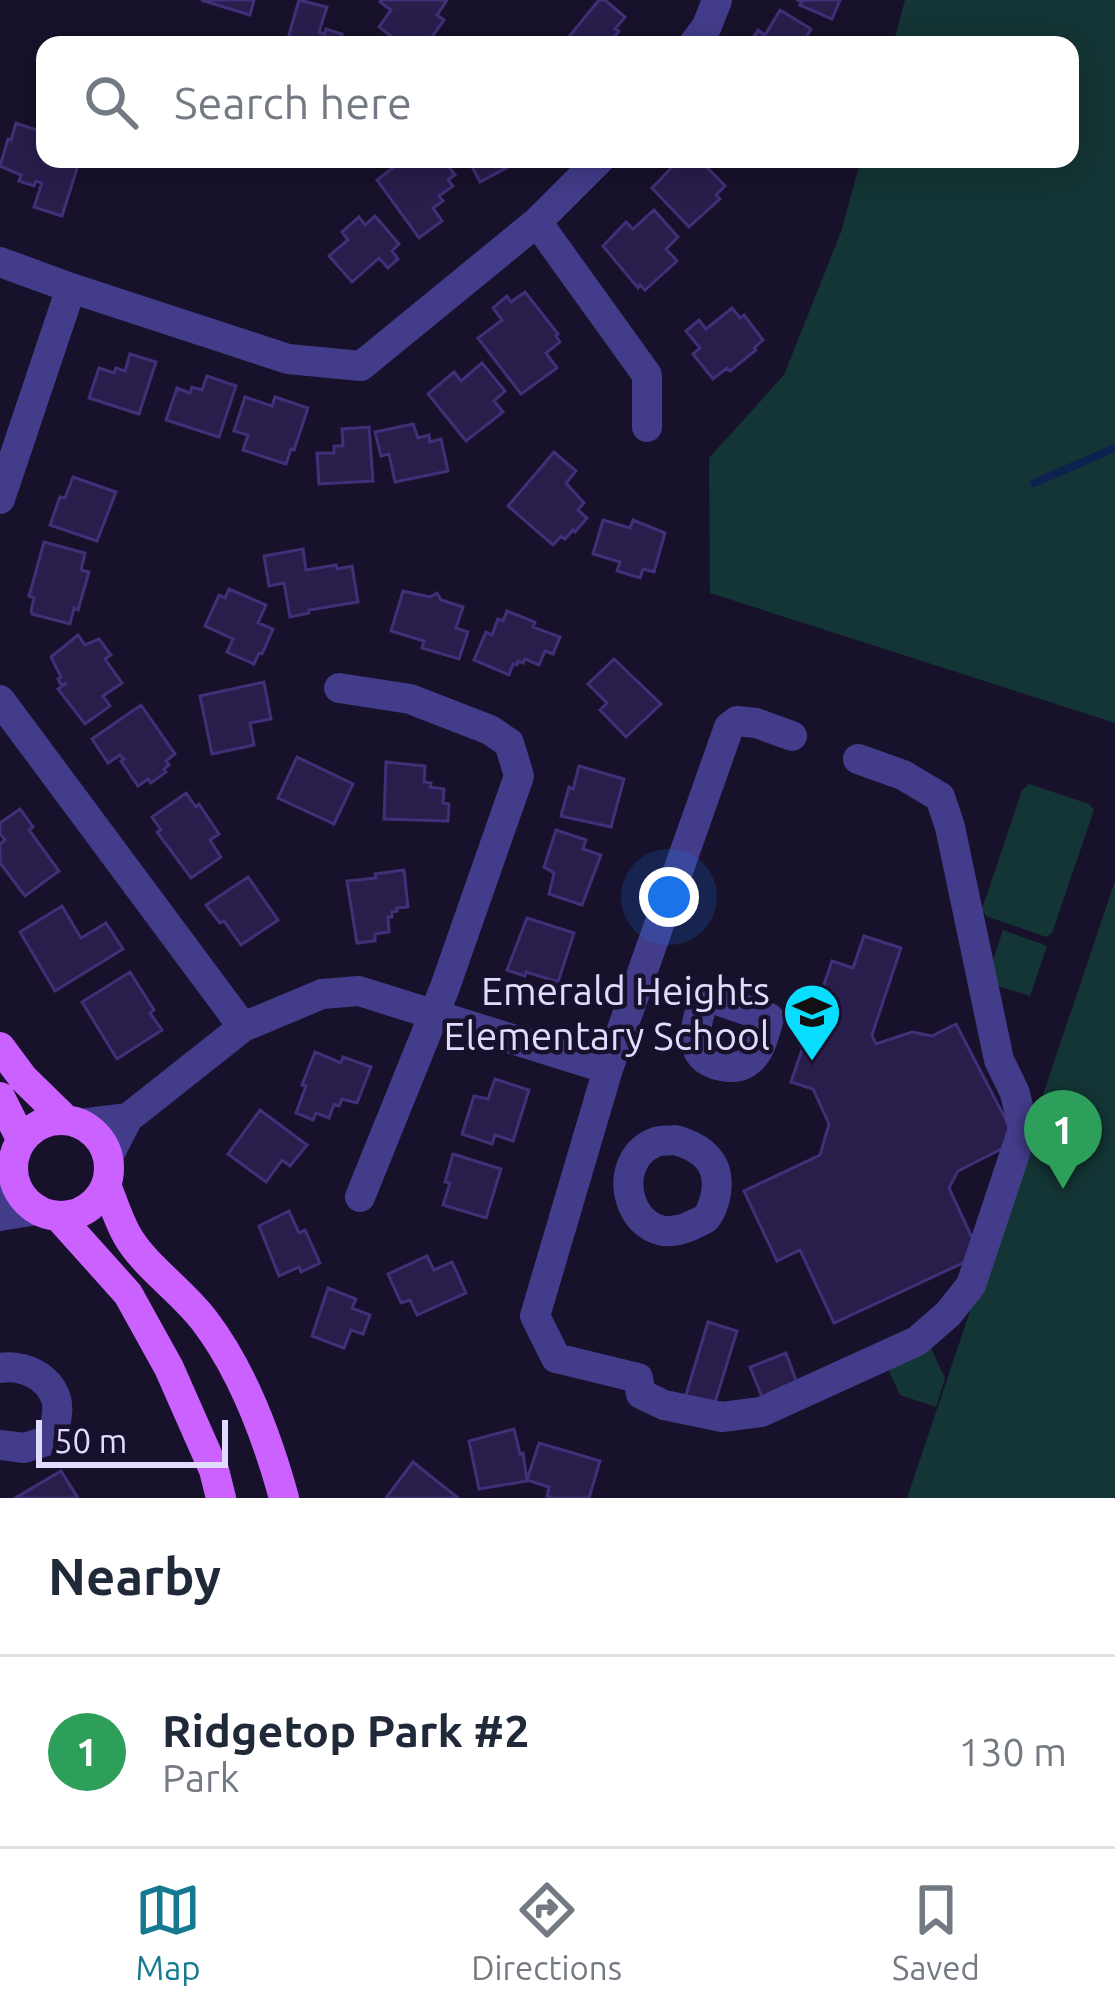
<!DOCTYPE html>
<html lang="en">
<head>
<meta charset="utf-8">
<style>
	body { margin:0; font-family:Ubuntu,sans-serif; background:#f6f6f7; color:#1f2937 }
	.scale { position:absolute; left:36px; bottom:30px; width:192px; box-sizing:border-box; padding-left:12px; border:6px solid #e1dbff; border-top:0; font-size:33px; line-height:42px; white-space:nowrap; color:#e1dbff; -webkit-text-stroke:9px #17112b; paint-order:stroke }
	.you { position:absolute; left:669px; top:897px; width:42px; height:42px; margin:-30px; border:9px solid #fff; border-radius:50%; background:#1a73e8; box-shadow:0 0 0 18px #1a73e833 }
	.badge { display:grid; place-items:center; width:78px; height:78px; border-radius:50%; background:#157a91; color:#fff; font-size:39px; font-weight:700 }
	.pin { position:absolute; translate:-50% -99px; filter:drop-shadow(0 3px 6px #0008) }
	.pin::after { content:''; position:absolute; top:63px; width:42px; height:36px; background:inherit; clip-path:polygon(0 0,100% 0,50% 100%) }
	.list { margin:0; padding:0; list-style:none }
	h2 { display:flex; justify-content:space-between; align-items:center; height:156px; margin:0; padding:0 48px; font-size:51px }
	h2 small { font-size:39px; font-weight:400; color:#747a83 }
	.list li { display:grid; grid-template-columns:78px 1fr auto; gap:36px; align-items:center; box-sizing:border-box; height:192px; padding:0 48px; border-top:3px solid #e0e1e3 }
	.list b { display:block; font-size:45px; white-space:nowrap }
	.list p { margin:0; font-size:39px; white-space:nowrap; color:#747a83 }
	.list em { font-size:39px; font-style:normal; color:#747a83 }
	.icon { flex:none; width:66px; height:66px; fill:none; stroke:currentColor; stroke-width:2; stroke-linecap:round; stroke-linejoin:round }
	.map { position:relative; flex:none; width:1115px; height:1498px; overflow:hidden }
	.search { position:absolute; background:#fff; box-shadow:0 6px 30px #0003; left:36px; right:36px; top:36px; height:132px; display:flex; align-items:center; gap:30px; box-sizing:border-box; padding:0 42px; border-radius:24px; color:#747a83; font-size:45px }
	.sheet { height:348px; background:#fff }
	nav { display:flex; justify-content:space-around; align-items:center; box-sizing:border-box; height:168px; border-top:3px solid #e0e1e3; background:#fff; font-size:33px; color:#747a83 }
	nav a { display:grid; justify-items:center; gap:6px }
	nav .on { color:#157a91 }
	.map>svg:first-child { display:block }
	.green { fill:#143535 }
	.lines { fill:none; stroke-linecap:round; stroke-linejoin:round }
	.stream { stroke:#0d224e; stroke-width:8 }
	.building { fill:#291d4c; stroke:#412f78; stroke-width:3 }
	.minor { stroke:#423c8a; stroke-width:30 }
	.major { stroke:#cb62ff; stroke-width:30 }
	.labels { text-anchor:middle; dominant-baseline:central; stroke-width:9; stroke-linejoin:round; paint-order:stroke }
	.poi-label { font-size:39px; fill:#e1dbff; stroke:#17112b; text-anchor:end }
</style>
</head>
<body>
<div class="map">
<svg width="1115" height="1498" viewBox="0 0 1115 1498">
	<rect width="100%" height="100%" fill="#17112b"/>
	<path class="green" d="M905,0H1115V723L710,593L709,458L784,375L841,232L861,159H1070V45H893Z
		M1029,784L1089,804L1094,810L1052,933L1046,937L986,916L982,909L1022,790Z
		M1115,881V1498H907Z
		M1003,930L1047,946L1030,996L995,985L991,966Z
		M927,1340L945,1378L936,1407L900,1395L884,1361Z"/>
	<g class="lines">
		<path class="stream" d="M1034,483L1115,448"/>
	</g>
	<path class="building" d="M201,0H254L250,15Z
		M299,0L327,7L319,32L325,34L326,29L342,34L341,38L354,42L353,45H286Z
		M381,0H447L437,15L444,20L426,45H403L379,27L391,10L380,2Z
		M599,0H605L625,17L615,29L619,31L613,39L621,45H574L567,39Z
		M797,0H840L832,19L800,5L802,2Z
		M780,10L811,29L803,43L807,45H749L758,30L765,35Z
		M16,123L45,133V159H80L62,216L34,207L42,183L36,181L34,186L19,181L21,175L0,166L8,139L11,140Z
		M404,159H439L441,162L444,160L455,175L448,180L453,186L439,196L443,201L433,208L442,221L419,238L377,180Z
		M468,159H504L508,167L480,182Z
		M680,159L690,166L699,159L725,186L716,195L720,199L689,227L652,188Z
		M654,210L678,237L666,249L677,261L645,290L640,285L638,288L603,246L626,222L633,229Z
		M375,216L399,244L392,251L398,259L388,268L379,258L352,282L329,256L348,240L342,232L359,217L365,225Z
		M525,292L558,334L556,336L560,342L546,353L557,368L521,394L478,338L502,320L493,308L507,296L511,302Z
		M732,308L740,318L744,315L763,340L754,348L756,350L730,371L727,368L713,379L693,354L700,348L686,331L699,320L706,329Z
		M130,354L156,362L139,414L89,398L99,368L114,373L116,368L125,371Z
		M482,363L505,391L494,401L503,412L466,441L428,394L454,372L461,381Z
		M207,376L236,386L219,437L166,420L177,388L190,393L192,387L202,390Z
		M245,397L272,406L275,397L308,408L294,450L291,449L286,464L243,450L248,435L234,431Z
		M413,424L418,438L429,435L430,442L441,439L448,471L395,482L389,454L381,456L375,432Z
		M369,427L373,481L319,484L317,453H334V446H343L342,429Z
		M554,452L576,471L566,483L584,503L578,510L587,518L575,532L573,530L565,539L561,536L553,545L508,506Z
		M73,477L116,492L97,541L50,525L60,497L65,498Z
		M603,520L630,528L633,520L665,533L654,572L643,569L640,578L617,571L620,562L593,554Z
		M44,542L85,553L81,570L89,572L78,610L74,608L70,624L32,614L31,611L34,598L29,596Z
		M303,549L306,570L336,565L337,569L352,566L358,602L309,610V613L290,617L284,583L269,586L264,556Z
		M229,589L266,605L258,623L273,629L262,654L259,653L254,664L227,652L233,639L205,626L219,595L225,598Z
		M403,591L430,597L437,593L441,600L463,607L456,628L468,632L459,659L422,648L424,641L391,631Z
		M507,611L535,622L533,627L560,637L553,654L545,651L539,665L525,659L523,663L518,661L517,665L513,664L509,675L474,660L486,632L492,635L498,619L503,621Z
		M78,635L85,645L99,639L111,655L105,659L122,683L103,696L110,706L85,724L58,689L67,683L61,685L58,679L61,677L51,657Z
		M614,659L661,704L626,737L600,710L607,703L588,684Z
		M264,682L271,719L250,723L254,745L212,754L200,696Z
		M141,705L175,754L166,761L169,765L164,769L166,772L151,783L148,779L138,786L121,761L124,759L120,755L108,763L92,739Z
		M297,757L353,784L334,824L278,798Z
		M386,762L425,766L424,782L431,783L430,787L444,789L443,803L449,804L448,821L384,819Z
		M579,766L624,779L611,827L561,816L569,787L573,789Z
		M186,793L196,807L199,804L219,834L210,840L221,857L191,878L157,832L161,830L152,817Z
		M20,809L33,827L29,830L59,871L25,896L0,863V844L5,840L0,834V823Z
		M556,830L586,840L583,849L601,855L582,905L549,894L554,873L544,867Z
		M404,870L408,907L397,908V911L392,912V917H388L389,932L375,934V941L357,943L347,881L376,878L375,874Z
		M248,877L278,920L241,945L224,921L220,923L206,905Z
		M62,906L81,938L106,923L123,949L55,991L20,932Z
		M527,918L574,933L558,982L526,972L525,976L507,970Z
		M864,936L901,948L872,1035L876,1044L912,1032L932,1036L956,1024L1017,1141L958,1171L949,1188L980,1255L834,1323L800,1250L777,1261L744,1191L820,1155L829,1124L813,1089L791,1082L832,961L853,968Z
		M130,972L154,1010L150,1013L162,1030L117,1059L82,1002Z
		M315,1052L341,1063L343,1057L371,1067L357,1103L342,1099L339,1106L334,1104L329,1118L316,1113L313,1120L296,1113L306,1086L302,1085Z
		M495,1079L529,1090L513,1141L495,1135L492,1144L462,1134L474,1096L488,1099Z
		M260,1110L307,1145L290,1166L282,1160L266,1182L228,1154Z
		M453,1154L501,1169L486,1218L443,1205L450,1183L445,1182Z
		M289,1211L299,1233L305,1230L320,1263L301,1272L299,1267L279,1276L259,1226Z
		M427,1256L434,1270L452,1262L466,1293L417,1315L410,1300L401,1303L388,1274Z
		M328,1288L356,1299L352,1308L370,1315L363,1334L351,1330L344,1348L312,1336Z
		M708,1322L737,1331L714,1406L685,1398Z
		M786,1353L797,1383L762,1397L750,1367Z
		M514,1429L520,1454L523,1453L527,1481L479,1489L469,1441Z
		M539,1443L600,1461L589,1498H553L547,1496L549,1487L527,1480Z
		M413,1462L458,1498H386Z
		M61,1471L78,1498H15Z"/>
	<g class="lines">
		<path class="minor" d="M693,45L707,26L717,0
			M537,222L647,375V427
			M0,262L71,288L288,359L361,366L537,222L600,159
			M0,499L71,288
			M339,688L410,699L490,730L509,743L519,776L445,987L360,1197
			M0,700L243,1027
			M792,736L756,723L737,721L729,727L608,1069L535,1316L556,1358L638,1378L641,1394L664,1405L722,1417L761,1412L917,1341L948,1314L971,1285L1023,1129L1015,1093L999,1060L950,827L940,797L903,775L858,759
			M705,996L769,1018C765,1032 761,1052 749,1061C741,1068 732,1068 722,1066C683,1059 696,1023 705,996Z
			M80,1124L128,1118
			M675,1140C701,1147 721,1162 716,1193C715,1200 711,1213 705,1219C704,1220 690,1226 688,1227C630,1251 605,1161 656,1142C662,1140 668,1141 675,1140Z
			M108,1157L128,1118L243,1027L322,994L359,991L608,1069
			M0,1209L13,1175
			M0,1216L37,1210
			M0,1368C22,1364 49,1376 56,1399C60,1410 54,1427 53,1439L24,1448L0,1445"/>
		<path class="major" d="M0,1047L23,1078L66,1120
			M0,1097L21,1139
			M13 1168a48 48 0 1 1 96 0a48 48 0 1 1-96 0Z
			M106,1185C113,1202 119,1222 128,1237C146,1267 182,1291 204,1320C243,1371 267,1436 284,1498
			M59,1217L128,1294L169,1368L214,1470L221,1498"/>
	</g>
	<defs>
		<symbol id="school-pin" viewBox="-11 -11 22 30"><path d="M0 17L-7.5 6A9.5 9.5 0 1 1 7.5 6Z" fill="#08dcff" stroke="#17112b"/><path d="M0-5L7-2L0 1L-7-2ZM-4 1L0 2.5L4 1V4Q0 6-4 4Z" fill="#111"/></symbol>
	</defs>
	<g fill-rule="evenodd">
		<use href="#school-pin" x="779" y="979" width="66" height="90"/>
	</g>
	<g class="labels">
		<g class="poi-label">
			<text x="770" y="990">Emerald Heights<tspan x="770" dy="45">Elementary School</tspan></text>
		</g>
	</g>
</svg>
<div class="scale">50 m</div>
<div class="you"></div>
<div class="pin badge" style="left:1063px;top:1189px;background:#2e9e5b">1</div>
<div class="search"><svg class="icon" aria-label="search" viewBox="0 0 24 24"><circle cx="10" cy="10" r="6"/><path d="M15 15l6 6"/></svg>Search here</div>
</div>
<section class="sheet">
<h2>Nearby<small></small></h2>
<ul class="list">
<li><span class="badge" style="background:#2e9e5b">1</span><div><b>Ridgetop Park #2</b><p>Park</p></div><em>130 m</em></li>
</ul>
</section>
<nav>
<a class="on"><svg class="icon" aria-label="map" viewBox="0 0 24 24"><path d="M3 6l6-2 6 2 6-2v14l-6 2-6-2-6 2zM9 4v14M15 6v14"/></svg>Map</a>
<a><svg class="icon" aria-label="directions" viewBox="0 0 24 24"><path d="M12 3l9 9-9 9-9-9zM9 14v-3h6M13 9l2 2-2 2"/></svg>Directions</a>
<a><svg class="icon" aria-label="saved" viewBox="0 0 24 24"><path d="M7 4h10v16l-5-4-5 4z"/></svg>Saved</a>
</nav>
</body>
</html>
